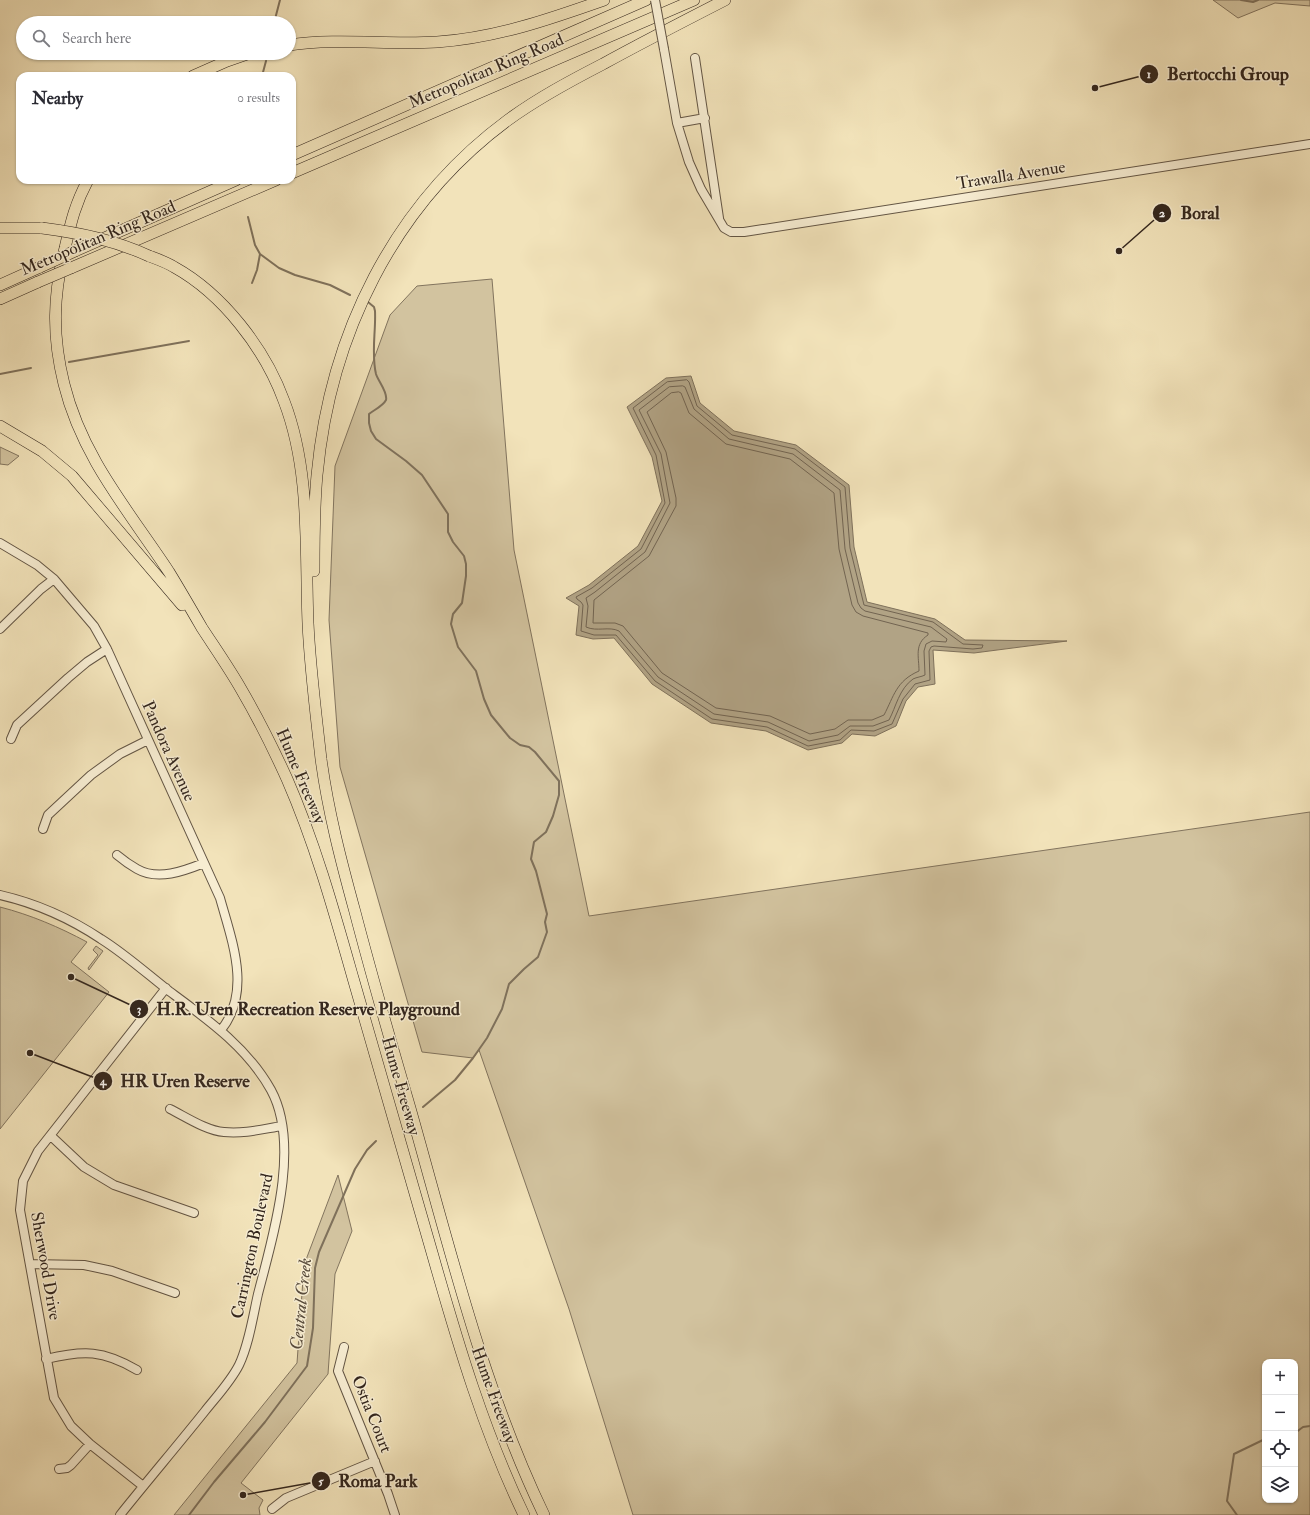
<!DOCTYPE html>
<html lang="en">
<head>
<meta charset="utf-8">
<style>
	body { margin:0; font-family:"IM FELL Double Pica",serif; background:#f2f2f3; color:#2b2b33 }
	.controls { position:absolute; right:12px; bottom:12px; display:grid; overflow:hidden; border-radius:8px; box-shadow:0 1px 3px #0004 }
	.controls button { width:36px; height:36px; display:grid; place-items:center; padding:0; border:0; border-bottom:1px solid #e1e1e2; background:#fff; color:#2b2b33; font:20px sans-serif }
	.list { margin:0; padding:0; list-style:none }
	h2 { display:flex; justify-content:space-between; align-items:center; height:52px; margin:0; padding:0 16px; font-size:17px }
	h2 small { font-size:13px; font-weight:400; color:#7c7c81 }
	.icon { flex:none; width:22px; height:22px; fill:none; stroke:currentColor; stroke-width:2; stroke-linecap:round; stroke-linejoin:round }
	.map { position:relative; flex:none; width:1310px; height:1515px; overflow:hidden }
	.search { position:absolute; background:#fff; box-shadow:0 1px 3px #0004; left:16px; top:16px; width:280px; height:44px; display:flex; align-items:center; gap:10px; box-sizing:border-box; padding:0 14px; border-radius:22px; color:#7c7c81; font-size:15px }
	.panel { position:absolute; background:#fff; box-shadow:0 1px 3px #0004; left:16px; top:72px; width:280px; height:112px; border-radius:12px }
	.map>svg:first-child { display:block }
	.green { fill:#d2c39f; stroke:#82745e; fill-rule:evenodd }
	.water { fill:#b1a385; stroke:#7f715b }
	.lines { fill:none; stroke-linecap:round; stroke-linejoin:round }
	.shore { stroke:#726451; stroke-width:1 }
	.stream { stroke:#7f715b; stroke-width:2 }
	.minor-casing { stroke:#635544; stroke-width:10 }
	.highway-casing { stroke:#33261d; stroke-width:12 }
	.minor { stroke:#f7edd2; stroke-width:8 }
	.highway { stroke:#f2e3ba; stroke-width:11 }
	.minor-bridge-casing { stroke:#635544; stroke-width:10; stroke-linecap:butt }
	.highway-bridge-casing { stroke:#33261d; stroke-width:12; stroke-linecap:butt }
	.minor-bridge { stroke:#f7edd2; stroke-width:8 }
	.highway-bridge { stroke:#f2e3ba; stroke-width:11 }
	.labels { text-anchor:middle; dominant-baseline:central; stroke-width:3; stroke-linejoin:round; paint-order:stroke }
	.street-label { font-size:17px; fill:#33261d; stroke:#f7edd2 }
	.water-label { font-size:18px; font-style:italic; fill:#594c3c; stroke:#f7edd2 }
	.leader { fill:none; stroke:#33261d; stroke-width:1.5 }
	.callout-dot { fill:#33261d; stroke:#f7edd2; stroke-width:1.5 }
	.mark-label { font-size:12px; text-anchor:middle; font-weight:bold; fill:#fff }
	.callout-label { font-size:18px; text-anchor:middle; font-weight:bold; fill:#33261d; stroke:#f7edd2; stroke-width:3; stroke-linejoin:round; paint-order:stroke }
</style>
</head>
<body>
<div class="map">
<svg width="1310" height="1515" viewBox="0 0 1310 1515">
	<rect width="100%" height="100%" fill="#f2e3ba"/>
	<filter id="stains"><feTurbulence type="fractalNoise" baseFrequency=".005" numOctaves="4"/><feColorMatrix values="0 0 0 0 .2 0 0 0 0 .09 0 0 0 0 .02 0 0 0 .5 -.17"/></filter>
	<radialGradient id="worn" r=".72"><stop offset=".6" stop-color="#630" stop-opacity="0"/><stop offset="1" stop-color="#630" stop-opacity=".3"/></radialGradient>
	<path class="green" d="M1213,0H1310V6L1275,3L1238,18Z
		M492,279L514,550L589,916L1310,812V1515H633L569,1309L479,1050L473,1058L422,1052L340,767L329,620L335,466L390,315L417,286ZM1265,1362H1295V1500H1265Z
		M0,447L19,456L8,465L0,464Z
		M0,907C31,915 59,927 87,942L71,962L109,992L0,1129Z
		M96,946L103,951L89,970L88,968L98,955L93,950Z
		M338,1175L352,1231L335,1274L328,1374L241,1483L263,1500L259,1508L260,1515H174L297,1363L304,1265Z"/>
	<path class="water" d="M691,376L700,403L734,431L796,445L849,485L854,547L867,602L935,619L965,640L1067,641L974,653L933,650L935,684L918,687L906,701L896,726L875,736L852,734L842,743L808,750L766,731L711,723L652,684L614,638L593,639L576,635L579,606L566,598L589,585L638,546L662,501L652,457L627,407L666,378Z"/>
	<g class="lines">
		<path class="shore" d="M687,380L689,382L697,406L732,435L795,449L845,487L850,548L864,605L933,622L963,644L983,645L982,648L973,649L934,646L931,647L929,651L930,680L915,684L903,699L892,724L874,731L851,730L840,740L808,746L767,727L712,719L655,681L616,635H594L581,631L583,605L581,602L577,599L576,597L592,588L641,549L665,503L656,455L633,408L667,382Z
			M683,386L685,387L694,409L729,439L793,454L840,490L845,549L858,603L861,608L865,611L931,627L947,639L946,642L932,641L926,644L924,651L925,675C921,677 917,677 913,679C899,689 896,707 889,720L873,726H850L838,735L809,741L768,722L714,714L658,677L619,631C609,626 597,632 586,627L588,606L586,598L595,592L645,552L670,503L661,454L639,410L669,387Z
			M679,392L681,393L689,413L726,444L790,459L834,493L839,549L852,605L856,612L863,616L928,633V635C914,644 919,657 919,671C896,681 894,696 884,715L872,720H848L835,729L810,734L770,716L716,708L662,673L623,626L615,623H593L594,600L649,556L676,506V498L666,452L647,412L671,393Z"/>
		<path class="stream" d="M1241,0L1253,2L1258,0
			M274,23L280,0
			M262,76L266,61
			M248,217L255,245L260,254L279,268L295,275L330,285L350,295
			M252,283L257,270L260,254
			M368,302L374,307L375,311C376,332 371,353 376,374C378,381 388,392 386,400C383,406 374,410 369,414V423L371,431L376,439L406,461L422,475L448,514V532L453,542L464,556L466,564V576L462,603L453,614L451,624L458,647L476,671L484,699L491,715L510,738L520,745L529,747L535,752L559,781V795L553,816L546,832L534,842L531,859L536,871L547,914L545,922L547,932L538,957L524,969L509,984L502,1009L487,1038L473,1058L455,1080L423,1107
			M69,362L189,341
			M0,374L31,368
			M1295,1433L1303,1427L1310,1426
			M189,1515L214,1482L265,1422L307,1366L313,1328L315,1268L319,1252L355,1169L367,1150L376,1141
			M1237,1515L1227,1501L1234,1454L1265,1439"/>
		<defs>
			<path id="minor" d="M664,49L677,123L689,162L701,189L724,228L731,232H744L1310,144
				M695,58L719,218
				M677,123L705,118
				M0,543L37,565L54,579L94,626L107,649L220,898C232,941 252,992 221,1030
				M0,629L41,589L54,579
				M11,739L17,725L68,678L87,662L107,649
				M43,829L48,815L91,775L120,754L148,740
				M117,855C123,860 130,865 137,869C158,881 184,871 204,863
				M0,895C35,903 71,919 101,939C125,954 146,973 169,991C207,1019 247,1047 271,1090C301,1145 273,1236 258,1294C253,1316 249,1344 239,1365C231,1381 217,1396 205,1411C177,1446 148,1480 120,1515
				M170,1109C186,1117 207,1131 224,1132C244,1134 263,1129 282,1126
				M51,1136L84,1167L114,1185L194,1213
				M30,1264L84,1265L112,1271L175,1293
				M344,1347L338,1371L388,1494L395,1515
				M46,1359C84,1350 103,1350 137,1370
				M59,1469L67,1468L71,1465L90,1444
				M143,1486L90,1444L71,1426L54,1398L20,1210L23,1181L38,1151L166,988
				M272,1509L286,1498L375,1461"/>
			<path id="highway" d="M289,45C338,38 388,45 437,42C496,38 550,19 604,0
				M193,76L227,61L250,53
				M292,155L646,0
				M292,173L694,0
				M88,180C75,204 71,222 65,248C53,295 52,336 64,384C82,457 128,510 169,572C180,590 191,609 202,628C215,648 229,668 241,689C258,718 273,748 287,779C315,843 334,911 353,978C380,1071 406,1163 433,1256C458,1344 484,1432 524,1515
				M0,228H42
				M75,251L236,180
				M149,256C157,259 166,262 174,267C223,294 265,349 284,401C311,471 305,550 308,623C310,668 316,714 321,759C328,811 341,861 355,912C372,977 391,1043 410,1108C449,1245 482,1386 544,1515
				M71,268L276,180
				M0,285L40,267
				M0,299L38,282
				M0,426L42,451L72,476L182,605
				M314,571C314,539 314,507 317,475C330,335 393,205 508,120C538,98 570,81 603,64C643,42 684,21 725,0"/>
		</defs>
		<use href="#minor" class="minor-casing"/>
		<use href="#highway" class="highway-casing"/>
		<use href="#minor" class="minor"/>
		<use href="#highway" class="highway"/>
		<defs>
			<path id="minor-bridge" d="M655,0L664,49"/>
			<path id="highway-bridge" d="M42,228C80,233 114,240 149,256
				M40,267L75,251
				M38,282L71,268"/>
		</defs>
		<use href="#minor-bridge" class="minor-bridge-casing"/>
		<use href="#highway-bridge" class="highway-bridge-casing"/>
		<use href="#minor-bridge" class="minor-bridge"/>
		<use href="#highway-bridge" class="highway-bridge"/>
	</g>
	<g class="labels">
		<g class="street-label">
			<text transform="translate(486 71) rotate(-23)">Metropolitan Ring Road</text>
			<text transform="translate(1011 175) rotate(-9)">Trawalla Avenue</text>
			<text transform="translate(98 238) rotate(-23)">Metropolitan Ring Road</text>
			<text transform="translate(169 751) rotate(66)">Pandora Avenue</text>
			<text transform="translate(301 776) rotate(67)">Hume Freeway</text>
			<text transform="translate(401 1086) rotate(74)">Hume Freeway</text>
			<text transform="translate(252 1246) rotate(-78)">Carrington Boulevard</text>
			<text transform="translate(46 1266) rotate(80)">Sherwood Drive</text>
			<text transform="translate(494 1395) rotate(70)">Hume Freeway</text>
			<text transform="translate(372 1414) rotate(68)">Ostia Court</text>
		</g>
		<g class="water-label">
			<text transform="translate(301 1304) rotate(-84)">Central Creek</text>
		</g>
	</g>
	<path class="leader" d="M1095 88L1149 74M1119 251L1162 213M71 977L139 1009M30 1053L103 1081M243 1495L321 1481"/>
	<g class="callout-dot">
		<circle cx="1095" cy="88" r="4"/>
		<circle cx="1119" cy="251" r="4"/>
		<circle cx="71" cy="977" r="4"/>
		<circle cx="30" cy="1053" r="4"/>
		<circle cx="243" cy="1495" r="4"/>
		<circle cx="1149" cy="74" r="10"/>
		<circle cx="1162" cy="213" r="10"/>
		<circle cx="139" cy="1009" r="10"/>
		<circle cx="103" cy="1081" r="10"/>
		<circle cx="321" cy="1481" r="10"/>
	</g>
	<g class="mark-label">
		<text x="1149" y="78">1</text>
		<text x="1162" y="217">2</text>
		<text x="139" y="1013">3</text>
		<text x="103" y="1085">4</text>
		<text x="321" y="1485">5</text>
	</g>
	<g class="callout-label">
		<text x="1228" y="80">Bertocchi Group</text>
		<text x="1200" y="219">Boral</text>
		<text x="308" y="1015">H.R. Uren Recreation Reserve Playground</text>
		<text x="185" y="1087">HR Uren Reserve</text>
		<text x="378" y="1487">Roma Park</text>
	</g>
	<rect width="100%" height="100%" filter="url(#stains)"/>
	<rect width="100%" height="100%" fill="url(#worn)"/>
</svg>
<div class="controls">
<button>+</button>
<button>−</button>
<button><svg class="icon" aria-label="locate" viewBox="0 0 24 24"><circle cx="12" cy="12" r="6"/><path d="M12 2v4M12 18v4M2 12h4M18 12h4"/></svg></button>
<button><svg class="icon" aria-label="layers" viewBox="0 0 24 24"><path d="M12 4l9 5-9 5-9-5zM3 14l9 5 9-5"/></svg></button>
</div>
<div class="search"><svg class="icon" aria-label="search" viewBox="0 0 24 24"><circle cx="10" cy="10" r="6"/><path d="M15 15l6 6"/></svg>Search here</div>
<section class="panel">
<h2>Nearby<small>0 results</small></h2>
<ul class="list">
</ul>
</section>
</div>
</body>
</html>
